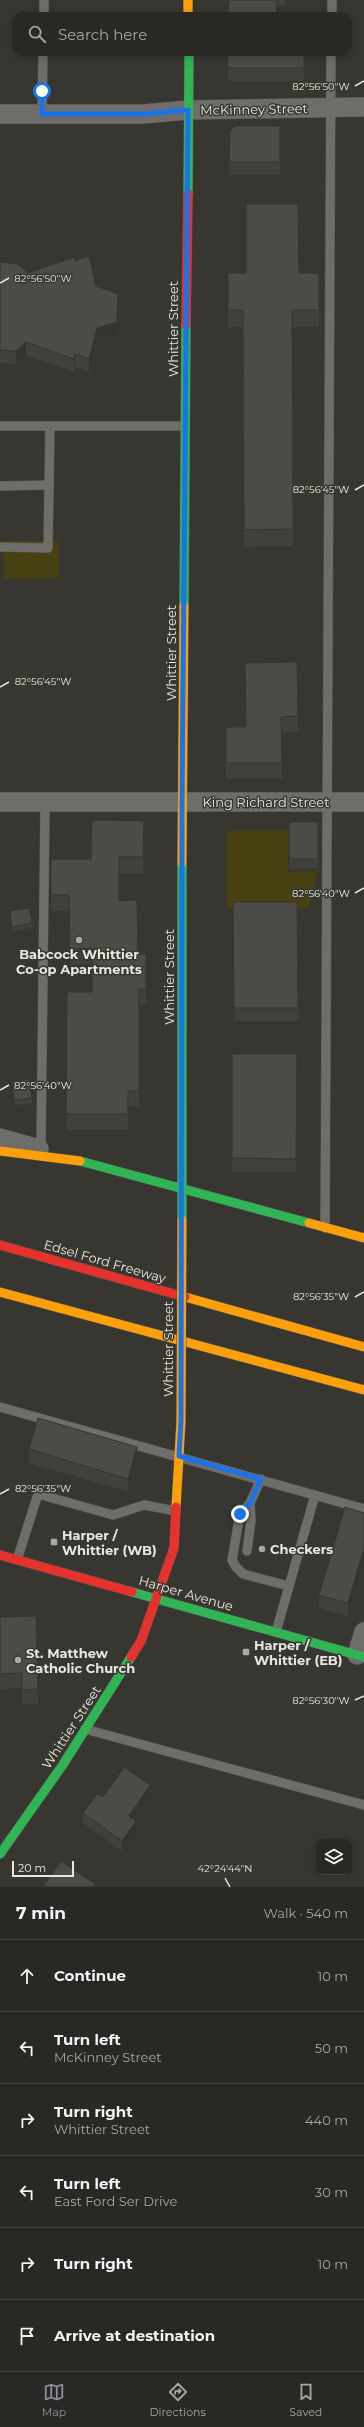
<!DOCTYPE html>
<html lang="en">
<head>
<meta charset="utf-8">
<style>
	body { margin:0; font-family:Montserrat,sans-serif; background:#353432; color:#f1f3f6 }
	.controls { position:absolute; right:12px; bottom:12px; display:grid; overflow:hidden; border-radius:8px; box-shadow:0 2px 10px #0003 }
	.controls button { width:36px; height:36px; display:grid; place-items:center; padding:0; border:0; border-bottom:1px solid #454442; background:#292825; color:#f1f3f6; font:20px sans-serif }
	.scale { position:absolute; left:12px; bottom:10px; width:62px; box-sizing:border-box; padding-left:4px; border:2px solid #e7e6e1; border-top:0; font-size:11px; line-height:14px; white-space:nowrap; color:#e7e6e1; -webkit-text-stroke:3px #39382f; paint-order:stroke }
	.stop { position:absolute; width:12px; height:12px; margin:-9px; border:3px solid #1a73e8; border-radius:50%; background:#fff }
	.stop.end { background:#1a73e8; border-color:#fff; box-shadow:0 1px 4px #0008 }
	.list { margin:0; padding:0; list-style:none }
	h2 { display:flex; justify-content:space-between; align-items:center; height:52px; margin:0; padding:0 16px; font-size:17px }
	h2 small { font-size:13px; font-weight:400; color:#a5a6a7 }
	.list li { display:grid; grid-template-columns:26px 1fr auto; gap:12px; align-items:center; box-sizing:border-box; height:72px; padding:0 16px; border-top:1px solid #454442 }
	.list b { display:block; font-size:15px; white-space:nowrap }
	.list p { margin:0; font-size:13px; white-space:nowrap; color:#a5a6a7 }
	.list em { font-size:13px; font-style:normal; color:#a5a6a7 }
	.icon { flex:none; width:22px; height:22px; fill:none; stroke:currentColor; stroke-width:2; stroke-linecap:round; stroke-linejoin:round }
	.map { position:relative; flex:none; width:364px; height:1887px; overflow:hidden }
	.search { position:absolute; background:#292825; box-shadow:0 2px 10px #0003; left:12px; right:12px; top:12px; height:44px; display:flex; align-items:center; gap:10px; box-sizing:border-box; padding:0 14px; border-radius:12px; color:#a5a6a7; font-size:15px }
	.sheet { height:484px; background:#292825 }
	nav { display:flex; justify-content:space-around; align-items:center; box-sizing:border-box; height:56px; border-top:1px solid #454442; background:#292825; font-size:11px; color:#a5a6a7 }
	nav a { display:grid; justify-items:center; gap:2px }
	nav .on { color:#8c9099 }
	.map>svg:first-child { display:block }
	.green { fill:#474111 }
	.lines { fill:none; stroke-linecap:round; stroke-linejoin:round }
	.lane-casing { stroke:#53524e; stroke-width:10 }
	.street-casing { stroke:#53524e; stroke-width:20 }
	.fast-casing { stroke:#53524e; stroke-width:10 }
	.slow-casing { stroke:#53524e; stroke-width:10 }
	.jam-casing { stroke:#53524e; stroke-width:10 }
	.lane { stroke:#6e6d6a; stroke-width:9 }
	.street { stroke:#6e6d6a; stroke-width:19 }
	.fast { stroke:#30b455; stroke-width:9 }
	.slow { stroke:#ff9f0a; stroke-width:9 }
	.jam { stroke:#e5322d; stroke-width:9 }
	.slow-bridge-casing { stroke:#53524e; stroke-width:10; stroke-linecap:butt }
	.slow-bridge { stroke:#ff9f0a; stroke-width:9 }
	.wall { fill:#41403d }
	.shaded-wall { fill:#353432 }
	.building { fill:#4c4b47; stroke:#353432 }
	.route { stroke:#1a73e8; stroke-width:5 }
	.ticks { fill:none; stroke:#e7e6e1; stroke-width:1.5 }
	.poi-dot { fill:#a9a8a3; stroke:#39382f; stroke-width:1.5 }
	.labels { text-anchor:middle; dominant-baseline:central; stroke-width:3; stroke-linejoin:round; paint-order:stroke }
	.street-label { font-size:13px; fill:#e7e6e1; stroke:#39382f }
	.poi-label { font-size:13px; font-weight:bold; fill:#e7e6e1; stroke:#39382f; text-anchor:start }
	.ticks-label { font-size:10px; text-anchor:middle; fill:#e7e6e1; stroke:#39382f; stroke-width:3; stroke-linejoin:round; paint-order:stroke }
</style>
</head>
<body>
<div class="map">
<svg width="364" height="1887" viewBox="0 0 364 1887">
	<rect width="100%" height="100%" fill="#373631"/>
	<path class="green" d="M3,541H58L59,578L4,579Z
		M227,831H288V872L317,871L309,908L227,909Z"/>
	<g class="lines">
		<defs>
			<path id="lane" d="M44,16V0
				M332,16V0
				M42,114L43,52
				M0,426H185
				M0,486L49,485
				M0,547L48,548L50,426
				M41,1149L45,803
				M325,1228L331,52
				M0,1407L364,1509
				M261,1479L250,1503L240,1514L232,1560L236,1567L243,1574L289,1586
				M247,1551L251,1520L250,1503
				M17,1560L38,1494L113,1515L144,1505L176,1511
				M276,1632L315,1495
				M85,1729L364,1805"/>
			<path id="street" d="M0,114H143L188,110L364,107
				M0,802H364
				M0,1138L39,1149
				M357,1655L364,1632"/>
			<path id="fast" d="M188,194L189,52
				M184,606L186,325
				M182,863V1220
				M80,1161L309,1223
				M132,1592L364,1657
				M0,1854L62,1766L131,1657"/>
			<path id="slow" d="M188,0V16
				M182,863L184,606
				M0,1151L80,1161
				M309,1223L364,1238
				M0,1292L364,1390
				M185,1297L364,1347
				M176,1507L181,1421"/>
			<path id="jam" d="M186,325L188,194
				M0,1245L185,1297
				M0,1555L132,1592
				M131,1657L141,1641L174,1548L176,1507"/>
		</defs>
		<use href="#lane" class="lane-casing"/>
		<use href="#street" class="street-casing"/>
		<use href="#fast" class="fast-casing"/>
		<use href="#slow" class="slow-casing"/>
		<use href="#jam" class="jam-casing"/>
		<use href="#lane" class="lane"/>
		<use href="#street" class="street"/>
		<use href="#fast" class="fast"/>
		<use href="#slow" class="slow"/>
		<use href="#jam" class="jam"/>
		<defs>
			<path id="slow-bridge" d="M181,1421L182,1220"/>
		</defs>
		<use href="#slow-bridge" class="slow-bridge-casing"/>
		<use href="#slow-bridge" class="slow-bridge"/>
	</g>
	<path class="wall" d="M229,0H286V6H277Z
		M228,52H304V81H228Z
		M280,126V175H229L230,131Z
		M75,261L96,286L117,335L97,341L89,372L75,367L74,372L26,355L16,364L0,363V262L28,273Z
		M228,273H319V327H292L293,546L244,547L243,327H228Z
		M297,662L298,732L281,733L282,779H226V727H245Z
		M144,821L143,873H119V901L138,954L146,989V1005H139V1107H128V1130H66L67,992H92V964L70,965L69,911H51V859H91Z
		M289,822H318V868L289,869Z
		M233,902H297L298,1021H234Z
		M10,911L32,923V928L12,932L10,916Z
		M232,1054H297L296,1172H232Z
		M12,1081L32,1098V1104L14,1105Z
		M29,1449L137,1461L128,1492L29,1463Z
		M364,1513V1561L348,1616L319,1608V1595Z
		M0,1617L38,1689V1704H22V1688L0,1689Z
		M150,1794L133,1819L136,1831L122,1851L83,1823V1813L103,1797Z"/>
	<path class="shaded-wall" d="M118,294L117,335L97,341L89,372V359L97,328Z
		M26,342V355L16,364V351Z
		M75,354V367L74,372V359Z
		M137,1447V1461L128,1492V1479Z
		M364,1548V1561L348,1616V1603Z
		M150,1785V1794L129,1825V1816Z
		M136,1821V1831L122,1851V1841Z"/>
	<path class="building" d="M229,0H277L276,16H228Z
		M228,52H304V68H228Z
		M234,126H280V162H229L230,131Z
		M246,204H298L299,273H319V310H292L293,529L244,530L243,310H228V273H246Z
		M89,256L96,286L118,294L117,322L97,328L89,359L75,354L74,359L26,342L16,351L0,350V262L18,264L28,273L74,257L75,261Z
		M297,662L298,716L281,717L282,763H226V727H246L245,663Z
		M92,820L144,821L143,857H119V901L137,900L138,954H146V989H139V1091H128V1114H66L67,992H92V948L70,949L69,895H51V859H91Z
		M289,822H318V859H289Z
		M233,902H297L298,1008H234Z
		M29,908L32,923L12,927L10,911Z
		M232,1054H297L296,1159L232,1158Z
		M29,1079L32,1098L14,1100L12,1081Z
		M38,1418L137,1447L128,1479L29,1449Z
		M345,1507L364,1513V1548L348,1603L319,1595Z
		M36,1616L38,1689L22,1690V1673L0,1674V1617Z
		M124,1767L150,1785L129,1816L136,1821L122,1841L83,1813L97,1794L103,1797Z
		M61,1861L95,1884L93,1887H43Z"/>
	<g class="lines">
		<path class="route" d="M42,91V114H143L188,110L182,802L181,1421L179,1456L261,1479L250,1503L240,1514"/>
	</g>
	<path class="ticks" d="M355,86L364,81M0,283L9,278M355,490L364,485M0,687L9,682M355,893L364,888M0,1090L9,1085M355,1297L364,1292M0,1494L9,1489M355,1700L364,1696M225,1878L230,1887"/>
	<g class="poi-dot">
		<circle cx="79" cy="940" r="4"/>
		<rect x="50" y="1538" width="8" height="8" rx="2"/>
		<circle cx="262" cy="1549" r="4"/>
		<rect x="242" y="1648" width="8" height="8" rx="2"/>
		<circle cx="18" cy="1660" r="4"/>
	</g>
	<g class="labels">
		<g class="street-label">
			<text transform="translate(254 109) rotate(-1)">McKinney Street</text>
			<text transform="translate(173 329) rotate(-90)">Whittier Street</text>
			<text transform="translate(171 653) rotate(-90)">Whittier Street</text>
			<text x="266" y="802">King Richard Street</text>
			<text transform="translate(169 977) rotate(-90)">Whittier Street</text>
			<text transform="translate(105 1261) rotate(16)">Edsel Ford Freeway</text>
			<text transform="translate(168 1349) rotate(-90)">Whittier Street</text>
			<text transform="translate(186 1593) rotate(16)">Harper Avenue</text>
			<text transform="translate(71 1727) rotate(-57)">Whittier Street</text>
		</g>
		<g class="poi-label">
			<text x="79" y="954" text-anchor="middle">Babcock Whittier<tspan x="79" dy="15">Co-op Apartments</tspan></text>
			<text x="62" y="1535">Harper /<tspan x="62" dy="15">Whittier (WB)</tspan></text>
			<text x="270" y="1549">Checkers</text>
			<text x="254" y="1645">Harper /<tspan x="254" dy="15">Whittier (EB)</tspan></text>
			<text x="26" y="1653">St. Matthew<tspan x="26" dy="15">Catholic Church</tspan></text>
		</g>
	</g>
	<g class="ticks-label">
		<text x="321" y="90">82°56'50"W</text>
		<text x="43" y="282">82°56'50"W</text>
		<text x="321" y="493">82°56'45"W</text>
		<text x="43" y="685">82°56'45"W</text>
		<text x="321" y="897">82°56'40"W</text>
		<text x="43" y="1089">82°56'40"W</text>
		<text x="321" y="1300">82°56'35"W</text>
		<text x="43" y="1492">82°56'35"W</text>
		<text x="321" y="1704">82°56'30"W</text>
		<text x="225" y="1872">42°24'44"N</text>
	</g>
</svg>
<div class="controls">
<button><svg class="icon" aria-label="layers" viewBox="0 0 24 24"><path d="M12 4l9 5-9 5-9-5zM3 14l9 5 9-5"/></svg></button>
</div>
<div class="scale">20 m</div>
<div class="stop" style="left:42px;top:91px"></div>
<div class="stop end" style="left:240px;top:1514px"></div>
<div class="search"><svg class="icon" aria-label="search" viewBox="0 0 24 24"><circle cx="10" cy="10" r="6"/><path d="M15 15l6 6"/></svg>Search here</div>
</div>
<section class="sheet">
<h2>7 min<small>Walk · 540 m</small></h2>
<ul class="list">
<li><svg class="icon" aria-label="ahead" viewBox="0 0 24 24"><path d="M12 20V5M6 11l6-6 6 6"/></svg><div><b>Continue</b></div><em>10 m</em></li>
<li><svg class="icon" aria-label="left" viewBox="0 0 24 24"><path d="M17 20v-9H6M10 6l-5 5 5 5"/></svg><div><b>Turn left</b><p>McKinney Street</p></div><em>50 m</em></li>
<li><svg class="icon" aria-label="right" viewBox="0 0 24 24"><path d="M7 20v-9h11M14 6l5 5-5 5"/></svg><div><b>Turn right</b><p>Whittier Street</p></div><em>440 m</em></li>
<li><svg class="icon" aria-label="left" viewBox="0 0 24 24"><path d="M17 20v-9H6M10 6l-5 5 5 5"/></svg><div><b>Turn left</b><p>East Ford Ser Drive</p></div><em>30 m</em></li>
<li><svg class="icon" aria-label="right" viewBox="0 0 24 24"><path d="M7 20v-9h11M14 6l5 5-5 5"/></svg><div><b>Turn right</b></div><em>10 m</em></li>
<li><svg class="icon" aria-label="arrive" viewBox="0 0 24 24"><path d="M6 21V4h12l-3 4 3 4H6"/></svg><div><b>Arrive at destination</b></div></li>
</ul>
</section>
<nav>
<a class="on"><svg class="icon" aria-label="map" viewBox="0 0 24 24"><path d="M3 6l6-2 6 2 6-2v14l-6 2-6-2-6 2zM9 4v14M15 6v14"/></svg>Map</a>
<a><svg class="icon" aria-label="directions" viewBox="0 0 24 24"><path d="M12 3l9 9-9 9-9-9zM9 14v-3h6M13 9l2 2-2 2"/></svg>Directions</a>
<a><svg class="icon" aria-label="saved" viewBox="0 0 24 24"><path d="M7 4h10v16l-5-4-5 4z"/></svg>Saved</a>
</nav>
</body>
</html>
